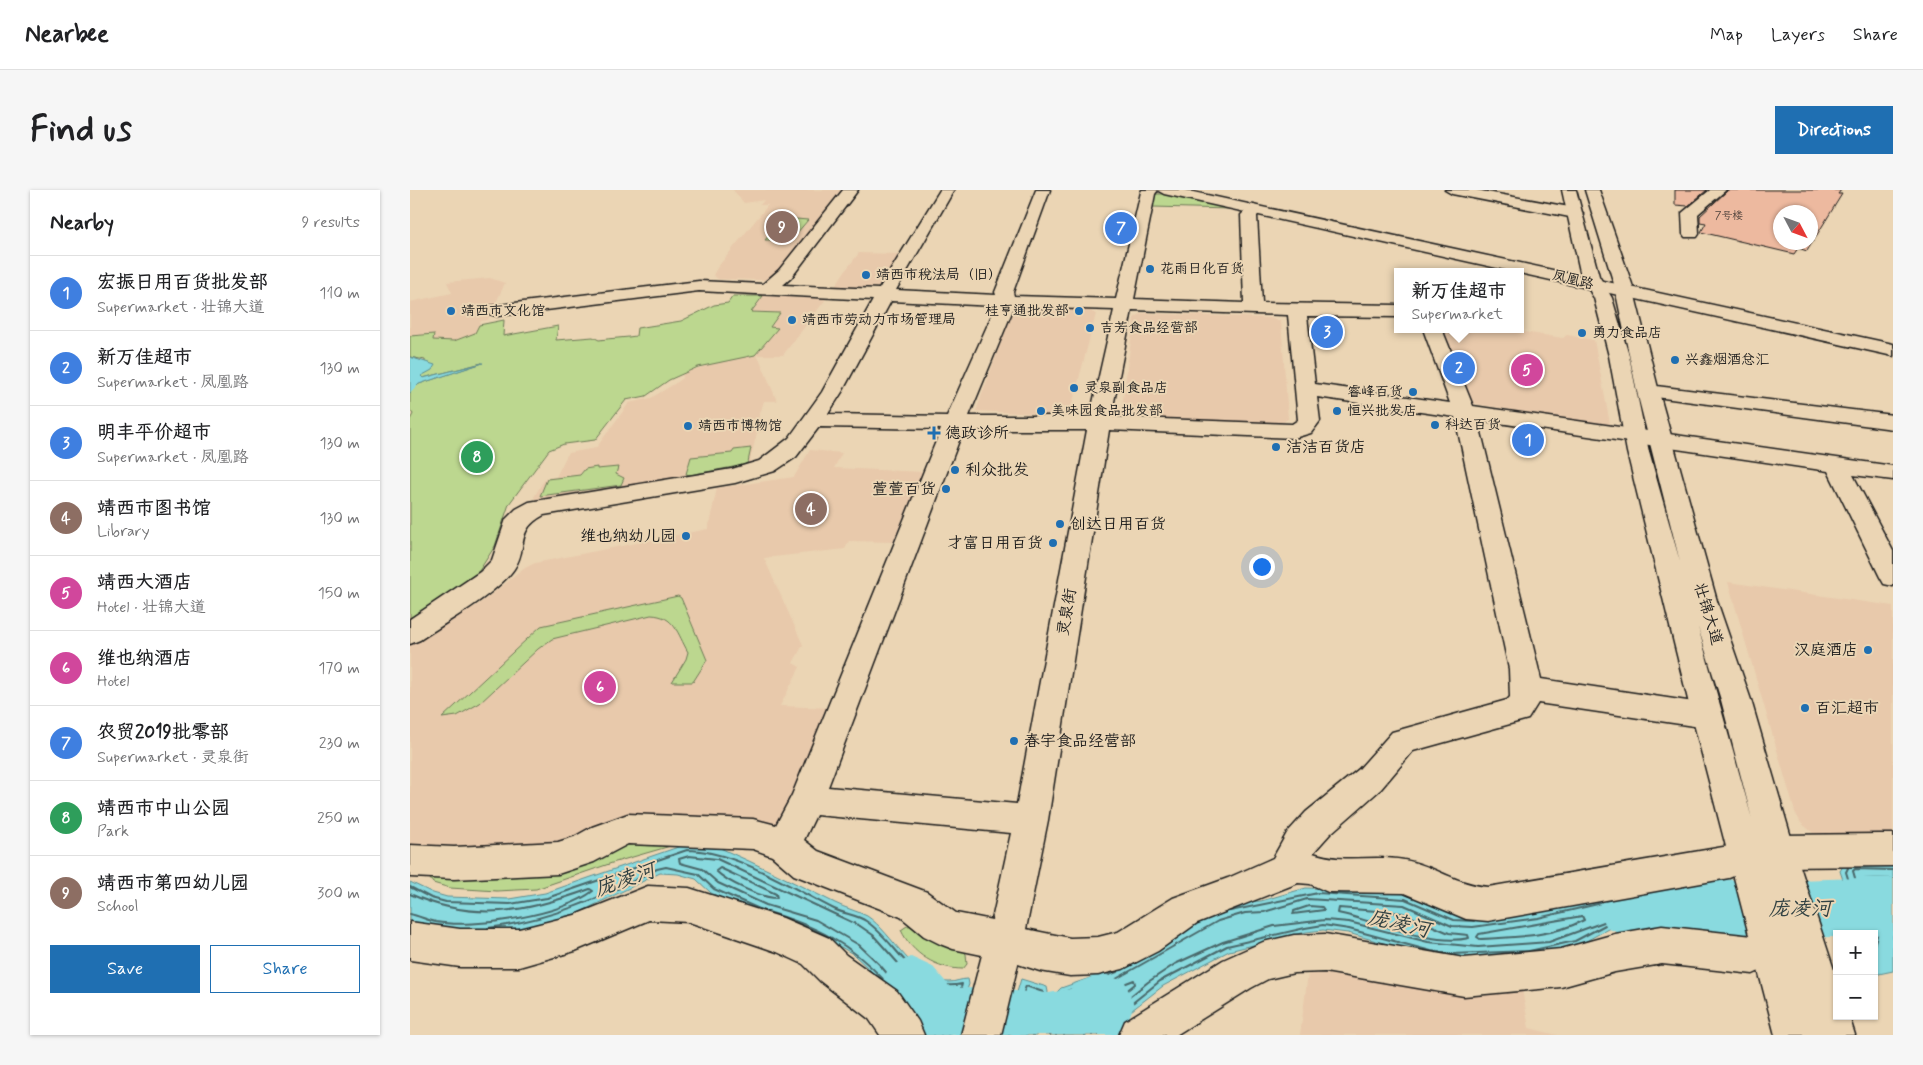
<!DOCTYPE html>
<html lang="en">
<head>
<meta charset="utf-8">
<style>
	body { margin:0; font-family:Mynerve,"LXGW WenKai TC",sans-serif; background:#f6f6f6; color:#202124 }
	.controls { position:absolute; right:15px; bottom:15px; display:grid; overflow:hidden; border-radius:0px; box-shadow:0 1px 4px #0004 }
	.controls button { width:45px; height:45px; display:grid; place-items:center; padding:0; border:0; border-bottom:1px solid #e0e0e0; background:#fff; color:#202124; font:25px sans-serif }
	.compass { position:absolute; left:1363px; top:15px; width:45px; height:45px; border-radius:50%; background:#fff; box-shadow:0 1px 4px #0004; rotate:131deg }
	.you { position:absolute; left:851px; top:376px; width:18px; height:18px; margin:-12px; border:4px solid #fff; border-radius:50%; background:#1a73e8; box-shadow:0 0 0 8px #1a73e833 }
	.badge { display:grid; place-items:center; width:32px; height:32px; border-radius:50%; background:#1f6fb2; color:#fff; font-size:16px; font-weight:700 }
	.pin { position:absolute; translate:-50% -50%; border:2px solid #fff; box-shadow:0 1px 5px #0006 }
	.popup { position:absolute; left:984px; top:78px; width:130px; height:65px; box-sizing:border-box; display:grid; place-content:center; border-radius:0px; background:#fff; filter:drop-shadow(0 1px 4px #0005); font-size:16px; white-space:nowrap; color:#757577 }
	.popup b { font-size:19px; color:#202124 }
	.popup::after { content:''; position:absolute; left:50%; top:100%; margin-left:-10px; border:10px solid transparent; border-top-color:#fff }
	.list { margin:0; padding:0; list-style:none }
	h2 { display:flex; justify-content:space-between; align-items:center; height:65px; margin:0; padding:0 20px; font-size:21px }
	h2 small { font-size:16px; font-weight:400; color:#757577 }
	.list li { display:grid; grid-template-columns:32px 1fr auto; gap:15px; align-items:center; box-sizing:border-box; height:75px; padding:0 20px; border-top:1px solid #e0e0e0 }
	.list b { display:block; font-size:19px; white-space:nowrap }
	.list p { margin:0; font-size:16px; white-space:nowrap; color:#757577 }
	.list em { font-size:16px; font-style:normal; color:#757577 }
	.actions { display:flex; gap:10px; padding:15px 20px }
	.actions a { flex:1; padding:11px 0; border:1px solid #1f6fb2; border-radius:0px; text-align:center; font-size:18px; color:#1f6fb2 }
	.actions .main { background:#1f6fb2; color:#fff }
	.map { position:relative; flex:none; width:1483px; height:845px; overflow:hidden; border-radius:0px }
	header { display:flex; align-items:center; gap:30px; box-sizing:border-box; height:70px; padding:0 25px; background:#fff; border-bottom:1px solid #e0e0e0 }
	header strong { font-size:24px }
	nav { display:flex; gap:28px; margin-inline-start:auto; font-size:18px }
	.intro { display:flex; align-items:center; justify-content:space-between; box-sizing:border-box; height:120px; padding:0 30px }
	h1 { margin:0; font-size:35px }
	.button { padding:12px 22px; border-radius:0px; background:#1f6fb2; color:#fff; font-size:18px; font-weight:700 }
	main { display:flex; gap:30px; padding:0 30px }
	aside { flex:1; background:#fff; border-radius:0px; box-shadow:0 1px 4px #0004 }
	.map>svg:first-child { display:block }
	.built { fill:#e8c9ab }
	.green { fill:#bcd78f; stroke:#6c7a56 }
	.water { fill:#89dadf; stroke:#5d8e91 }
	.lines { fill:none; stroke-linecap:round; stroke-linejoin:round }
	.shore { stroke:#48686a; stroke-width:2 }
	.river { fill:#89dadf; fill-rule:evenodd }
	.building { fill:#edb99f; stroke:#1c1c1c; fill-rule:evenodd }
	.street-casing { stroke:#1c1c1c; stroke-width:3 }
	.secondary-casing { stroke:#1c1c1c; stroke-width:3 }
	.primary-casing { stroke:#1c1c1c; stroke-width:3 }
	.street { fill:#ebd5b4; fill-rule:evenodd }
	.secondary { fill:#ebd5b4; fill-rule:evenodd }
	.primary { fill:#ebd5b4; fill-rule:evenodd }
	.poi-dot { fill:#1f6fb2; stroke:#ebd5b4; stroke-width:2 }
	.labels { text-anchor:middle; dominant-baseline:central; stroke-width:4; stroke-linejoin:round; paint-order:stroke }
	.far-number-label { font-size:11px; fill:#50433d }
	.far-poi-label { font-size:14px; fill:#1c1c1c; stroke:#ebd5b4; text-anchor:start }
	.far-street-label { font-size:14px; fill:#1c1c1c; stroke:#ebd5b4 }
	.poi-label { font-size:16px; fill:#1c1c1c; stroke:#ebd5b4; text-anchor:start }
	.street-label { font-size:16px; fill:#1c1c1c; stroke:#ebd5b4 }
	.near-water-label { font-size:21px; font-style:italic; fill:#324243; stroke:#ebd5b4 }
</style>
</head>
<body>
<header>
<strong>Nearbee</strong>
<nav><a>Map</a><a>Layers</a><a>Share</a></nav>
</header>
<div class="intro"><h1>Find us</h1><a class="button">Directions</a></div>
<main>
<aside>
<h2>Nearby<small>9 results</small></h2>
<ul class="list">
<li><span class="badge" style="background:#3f7fe0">1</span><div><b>宏振日用百货批发部</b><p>Supermarket · 壮锦大道</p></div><em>110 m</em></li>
<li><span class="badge" style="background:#3f7fe0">2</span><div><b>新万佳超市</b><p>Supermarket · 凤凰路</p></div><em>130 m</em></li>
<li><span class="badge" style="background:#3f7fe0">3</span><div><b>明丰平价超市</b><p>Supermarket · 凤凰路</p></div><em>130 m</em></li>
<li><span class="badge" style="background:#8d6e63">4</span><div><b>靖西市图书馆</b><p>Library</p></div><em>130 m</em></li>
<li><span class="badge" style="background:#d1479c">5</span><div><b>靖西大酒店</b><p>Hotel · 壮锦大道</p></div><em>150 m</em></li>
<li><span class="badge" style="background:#d1479c">6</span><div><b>维也纳酒店</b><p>Hotel</p></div><em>170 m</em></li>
<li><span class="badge" style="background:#3f7fe0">7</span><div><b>农贸2019批零部</b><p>Supermarket · 灵泉街</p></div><em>230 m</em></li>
<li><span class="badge" style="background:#2e9e5b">8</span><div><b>靖西市中山公园</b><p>Park</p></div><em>250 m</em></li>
<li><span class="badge" style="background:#8d6e63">9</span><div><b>靖西市第四幼儿园</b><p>School</p></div><em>300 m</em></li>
</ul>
<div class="actions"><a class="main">Save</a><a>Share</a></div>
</aside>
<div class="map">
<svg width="1483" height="845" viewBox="0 0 1483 845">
	<rect width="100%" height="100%" fill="#ebd5b4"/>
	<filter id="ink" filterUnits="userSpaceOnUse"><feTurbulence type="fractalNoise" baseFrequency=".02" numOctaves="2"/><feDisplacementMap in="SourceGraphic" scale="10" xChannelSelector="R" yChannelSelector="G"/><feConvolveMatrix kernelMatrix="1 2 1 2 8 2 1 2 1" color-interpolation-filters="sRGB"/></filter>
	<g filter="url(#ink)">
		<path class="built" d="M323,0H435L367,85L353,90L308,89L303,85L307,78L358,15H350L354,10L334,13Z
			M449,63L490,64L477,90L468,100L422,101L435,81Z
			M80,88L95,93L78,130L71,131L65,143L44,151L23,150L24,144L0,146V112L42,103L37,92Z
			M353,106L416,109L373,165H346L350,170L367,211H354L348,230H354V241L347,243L338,278L125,310L124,307L131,295L136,288L146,287L158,263L186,258L219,213L241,208L269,191L273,188L272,183L320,169L368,138H360L369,123L340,122Z
			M610,119L678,120L686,124L661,219L656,222L650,225L566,221L601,124Z
			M732,123L860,128L871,131L878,229L868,235L713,227L711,224L724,128Z
			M1029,139H1094L1153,148L1157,145L1184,150L1200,234L1194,235L1059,213Z
			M400,260L432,263L424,278L514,282L485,352L439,351L435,359L354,368L393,455L383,473L390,477L370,516L422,518L372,636L171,657L0,665V454L69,414L115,378L125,373L298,339L307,298L384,287Z
			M1318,392L1483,416V654L1408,647L1391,633L1385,622Z
			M927,780L1112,799L1119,838L1147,845H890L898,784Z"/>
		<path class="green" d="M746,4H757L820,19L743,17V8Z
			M374,28L398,30L381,50H355Z
			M323,106H353L341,122L370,123L360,137L368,138L345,165L288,177L259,190L236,206L216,210L185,250L154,254L139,260L99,314L85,356L69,381L0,433V230L3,224L0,220V203L9,194L72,173L13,188L11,186L16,182L15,170L0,167V146L24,144L23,150L44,151L65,143L69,135L94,130L93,146L148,136L146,150L183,147L189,150C202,148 214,148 226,146L227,138L271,131L304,115L318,113Z
			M341,258L338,272L334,275L280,285L276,284L281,267L322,263L324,260Z
			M187,277V279L208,277L206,284L214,288L211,295L130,306L137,289L170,285L175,279Z
			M268,406L271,408L297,470L283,492H262L276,469L278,462C267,443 265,426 241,425L142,449L128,459L70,513L47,526L32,528L131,436Z
			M202,650L264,655L202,673L126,699L87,701L40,698L23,693L20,689L28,683Z
			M508,735L551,756L556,764L557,774L553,779C527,779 502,764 491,740L497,736Z"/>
		<path class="water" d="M0,167L25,175L22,180L11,186L13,188L73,173L9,194L0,203Z
			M277,654L295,655L310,658C349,675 387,694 425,713C435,718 447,721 457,726C482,742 506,794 539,792C546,792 550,789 558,789L559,794L542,845H515L461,781L443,764L401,740L330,716L301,703L286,689L268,684L250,683L168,723L115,738L85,742L0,735V692L23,703L37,707L99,709L135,703Z
			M1483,669V781L1464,785V744H1451L1430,681L1435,673Z
			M1277,689L1282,742L1223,735L1198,739L1167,756L1143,762L1119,766L1040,769L1020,766L938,743L913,740L896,742L819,761L753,796L690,845H635L644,805L651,798L694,783L804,721L833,712L851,711L896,698L958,700L996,704L1045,725L1063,726Z
			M611,789L637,797L638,802L627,845H594Z"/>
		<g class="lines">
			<path class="shore" d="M310,678L366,704L367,708C351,708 317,692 306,681Z
				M1438,678L1436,682L1455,744
				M0,697L21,708L36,712L100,714L137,708L277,660C323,660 382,698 424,719C434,724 447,725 456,731C490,754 504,804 552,794L538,845
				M0,704C64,733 117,722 180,699L183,701C152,725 65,739 26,732C17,730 9,726 0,724
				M1258,707L1261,718L1259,720L1228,715L1230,712Z
				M899,716L912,717L914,720L883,724L884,721Z
				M929,718L992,723L1039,743L1058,745L1059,748C1021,757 966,731 928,723Z
				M355,721C406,736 440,753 476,792
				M820,721L908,703L995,709L1044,730L1064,731
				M1172,726L1174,730C1141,747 1106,747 1070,749L1067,747L1069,744Z
				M78,738C139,730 193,708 247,679L256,677L288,684L304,699L354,721
				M1461,744L1443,681L1445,679L1483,680
				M1464,755L1469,739L1453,689L1483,688
				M1119,761L1165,751L1197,734L1223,730L1274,736L1272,698
				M504,800L533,811L528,828H525L503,804Z
				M524,845L522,836L469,774L449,755L406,730L356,715L308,693L292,679L270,673L269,669L279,666L307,669L450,736L463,745L504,791L523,800L543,804L531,845
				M599,845L616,796L633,802L623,845
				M606,845L617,805L620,803L625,807L616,845
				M640,845L649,808L654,802L707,782
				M646,845L654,811L658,807L699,793L808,731L835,723L854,722L897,709L994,715L1042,736L1063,737L1128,728L1209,709
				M654,845L662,814L724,790L725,794L680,830L675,845
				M682,845L686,834L738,792L765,774L813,752L864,736L915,730L939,732L1018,752L1068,757L1139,752L1213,725L1233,724L1267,729L1269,726L1265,699
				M689,845L690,839L750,791L817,756L895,738L913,735L939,739L1021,761L1041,764L1119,761"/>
			<path class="river" d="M1255,687L1356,691L1483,687V745L1427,744V747L1335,748L1255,744L1218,747L1197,738L1188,718L1197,698L1218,689Z
				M501,767L523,777L540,797L639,803L660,799L669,792L692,783L715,792L724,815L715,838L706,845H497L479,821L469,799L479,777Z"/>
		</g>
		<path class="building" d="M1265,0H1297L1278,16L1265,15Z
			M1318,0H1431L1428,4H1432L1397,61L1388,58L1384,64L1291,42L1296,33L1290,32V26ZM1370,22H1400V52H1370Z"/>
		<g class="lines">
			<defs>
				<path id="street" d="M433,0H448L381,88L373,95L469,99L530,0H544L486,100L586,105L585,102L626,0H640L603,102L604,106L706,109L731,2L732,0H748L745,4L724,109L834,113L831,25L839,17L844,15L852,20L847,26L852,113L988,115V127L897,126L905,194L1040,213L1013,139H1032L1063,216L1483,276V290L1443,285L1483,361V396L1474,394L1470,387L1418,281L1068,230L1131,489L1297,514L1308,517L1312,526L1308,535L1297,538L1128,513L1118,529L1003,561L971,599L920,644L903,663C933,674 964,664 994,670C1024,675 1047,695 1078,697L1319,656L1331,661L1336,672L1331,683L1319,688L1078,731L1056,729L994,703L918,702L900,694L888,693L787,733L748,761L713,779L688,785L660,786L630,781L608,774L591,845H551L572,765L543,759L530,754L514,746L491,727L384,685L362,666L343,659L218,654L184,672L148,684L44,689L0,687V655L44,657L148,652L164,647L182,637L218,624L343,629L366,635L382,605L531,239L409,237L386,267L365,281L325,293L134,325C104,341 119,357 104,379C87,404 36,432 10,450L0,454V429L70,382L82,370L96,329L106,319L119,312L322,279L349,271L379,248L412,202L463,110L289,101L87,126L80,124L78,120L80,116L289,91L353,94L369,80ZM481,111L586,116L537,226L418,224L432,202ZM604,117L704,120L680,226H559ZM722,120L878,125L888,230L882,234L701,227ZM907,207L1045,227L1099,479L1100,507L1097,510L982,542L949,579L896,622L877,643L863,668L818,688L763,708L708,742L688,747L660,748L616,739L638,630L699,240L884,248L901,243L910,231ZM553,240H677L607,614L418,597ZM406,625L601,643L582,730L546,723L517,702L408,661L394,650Z
					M1035,0H1066L1165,18L1173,23L1165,28L1042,4Z
					M1300,0H1316L1288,24L1289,44L1287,47H1275L1273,44L1272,23Z
					M1238,195L1483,225V239L1231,205L1228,201L1231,197Z
					M1469,644H1483V676L1368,677L1356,672L1351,661L1356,650L1368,645Z
					M238,696L279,698L373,728L419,748L436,765L487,801L508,831L514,845H470L459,829L410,791L393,774L367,762L279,732L239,730L165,761L109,777H50L0,770V732L50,739H109L165,725Z
					M1252,736L1343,746L1356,752L1362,765L1356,778L1343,784L1252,774L1205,782L1151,797L1054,806L915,782L884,783L858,789L841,798L766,845H709L715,831L813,770L853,752L884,745L915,744L1054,768L1151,759L1205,744Z"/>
				<path id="secondary" d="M747,0H774L1483,154V166L754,4Z"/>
				<path id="primary" d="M1152,0H1166L1189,86L1202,108L1219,166L1239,262L1270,372L1228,206L1204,94L1175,0H1189L1222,94L1250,206L1307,411L1341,510L1385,661L1427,789V826H1439L1445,845H1365L1282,526L1217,262L1199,166L1184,108L1171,86ZM1288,437L1311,510L1342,629Z"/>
			</defs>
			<use href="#street" class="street-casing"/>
			<use href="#secondary" class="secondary-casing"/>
			<use href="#primary" class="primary-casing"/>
			<use href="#street" class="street"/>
			<use href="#secondary" class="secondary"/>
			<use href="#primary" class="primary"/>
		</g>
	</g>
	<g class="poi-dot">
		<circle cx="740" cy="79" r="5"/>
		<circle cx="456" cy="85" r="5"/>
		<circle cx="41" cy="121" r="5"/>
		<circle cx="669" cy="121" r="5"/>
		<circle cx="382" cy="130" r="5"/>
		<circle cx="680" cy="138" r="5"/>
		<circle cx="1172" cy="143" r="5"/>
		<circle cx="1265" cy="170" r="5"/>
		<circle cx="664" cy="198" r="5"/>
		<circle cx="1003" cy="202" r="5"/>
		<circle cx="631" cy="221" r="5"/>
		<circle cx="927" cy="221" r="5"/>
		<circle cx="1025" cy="235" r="5"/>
		<circle cx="278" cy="236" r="5"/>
		<path d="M521.5 235.5h5v5h5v5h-5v5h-5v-5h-5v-5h5z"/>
		<circle cx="866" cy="257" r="5"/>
		<circle cx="545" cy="280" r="5"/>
		<circle cx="536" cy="299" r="5"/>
		<circle cx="650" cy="334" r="5"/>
		<circle cx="276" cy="346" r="5"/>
		<circle cx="643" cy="353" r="5"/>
		<circle cx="1458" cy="460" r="5"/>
		<circle cx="1395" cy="518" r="5"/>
		<circle cx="604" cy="551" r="5"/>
	</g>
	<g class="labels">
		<g class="far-number-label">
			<text x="1319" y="26">7号楼</text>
		</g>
		<g class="far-poi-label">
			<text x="750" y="79">花雨日化百货</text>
			<text x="466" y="85">靖西市税法局（旧）</text>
			<text x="51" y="121">靖西市文化馆</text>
			<text x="659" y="121" text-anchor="end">桂亨通批发部</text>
			<text x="392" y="130">靖西市劳动力市场管理局</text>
			<text x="690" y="138">吉芳食品经营部</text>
			<text x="1182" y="143">勇力食品店</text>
			<text x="1275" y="170">兴鑫烟酒总汇</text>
			<text x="674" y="198">灵泉副食品店</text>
			<text x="993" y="202" text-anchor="end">睿峰百货</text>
			<text x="641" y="221">美味园食品批发部</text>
			<text x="937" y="221">恒兴批发店</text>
			<text x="1035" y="235">科达百货</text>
			<text x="288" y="236">靖西市博物馆</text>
		</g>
		<g class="far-street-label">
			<text transform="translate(1163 90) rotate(14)">凤凰路</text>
		</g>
		<g class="poi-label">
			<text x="535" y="243">德政诊所</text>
			<text x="876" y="257">洁洁百货店</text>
			<text x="555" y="280">利众批发</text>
			<text x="526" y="299" text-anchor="end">萱萱百货</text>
			<text x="660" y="334">创达日用百货</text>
			<text x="266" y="346" text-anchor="end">维也纳幼儿园</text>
			<text x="633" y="353" text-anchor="end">才富日用百货</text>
			<text x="1448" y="460" text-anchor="end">汉庭酒店</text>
			<text x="1405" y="518">百汇超市</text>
			<text x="614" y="551">春宇食品经营部</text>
		</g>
		<g class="street-label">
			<text transform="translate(657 422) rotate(-80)">灵泉街</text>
			<text transform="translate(1298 424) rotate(73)">壮锦大道</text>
		</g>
		<g class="near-water-label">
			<text transform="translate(215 690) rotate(-19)">庞凌河</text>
			<text x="1390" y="719">庞凌河</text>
			<text transform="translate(989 734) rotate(13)">庞凌河</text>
		</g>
	</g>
</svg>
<div class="controls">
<button>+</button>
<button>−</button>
</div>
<svg class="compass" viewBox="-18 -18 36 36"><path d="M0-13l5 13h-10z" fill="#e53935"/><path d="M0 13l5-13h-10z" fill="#757577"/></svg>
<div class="you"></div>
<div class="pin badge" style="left:1118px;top:250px;background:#3f7fe0">1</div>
<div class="pin badge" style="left:1049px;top:178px;background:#3f7fe0">2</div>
<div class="popup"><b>新万佳超市</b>Supermarket</div>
<div class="pin badge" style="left:917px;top:142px;background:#3f7fe0">3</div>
<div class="pin badge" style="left:401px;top:319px;background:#8d6e63">4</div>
<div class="pin badge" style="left:1117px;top:180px;background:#d1479c">5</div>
<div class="pin badge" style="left:190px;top:497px;background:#d1479c">6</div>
<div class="pin badge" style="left:711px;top:38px;background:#3f7fe0">7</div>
<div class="pin badge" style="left:67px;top:267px;background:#2e9e5b">8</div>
<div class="pin badge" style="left:372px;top:37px;background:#8d6e63">9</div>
</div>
</main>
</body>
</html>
